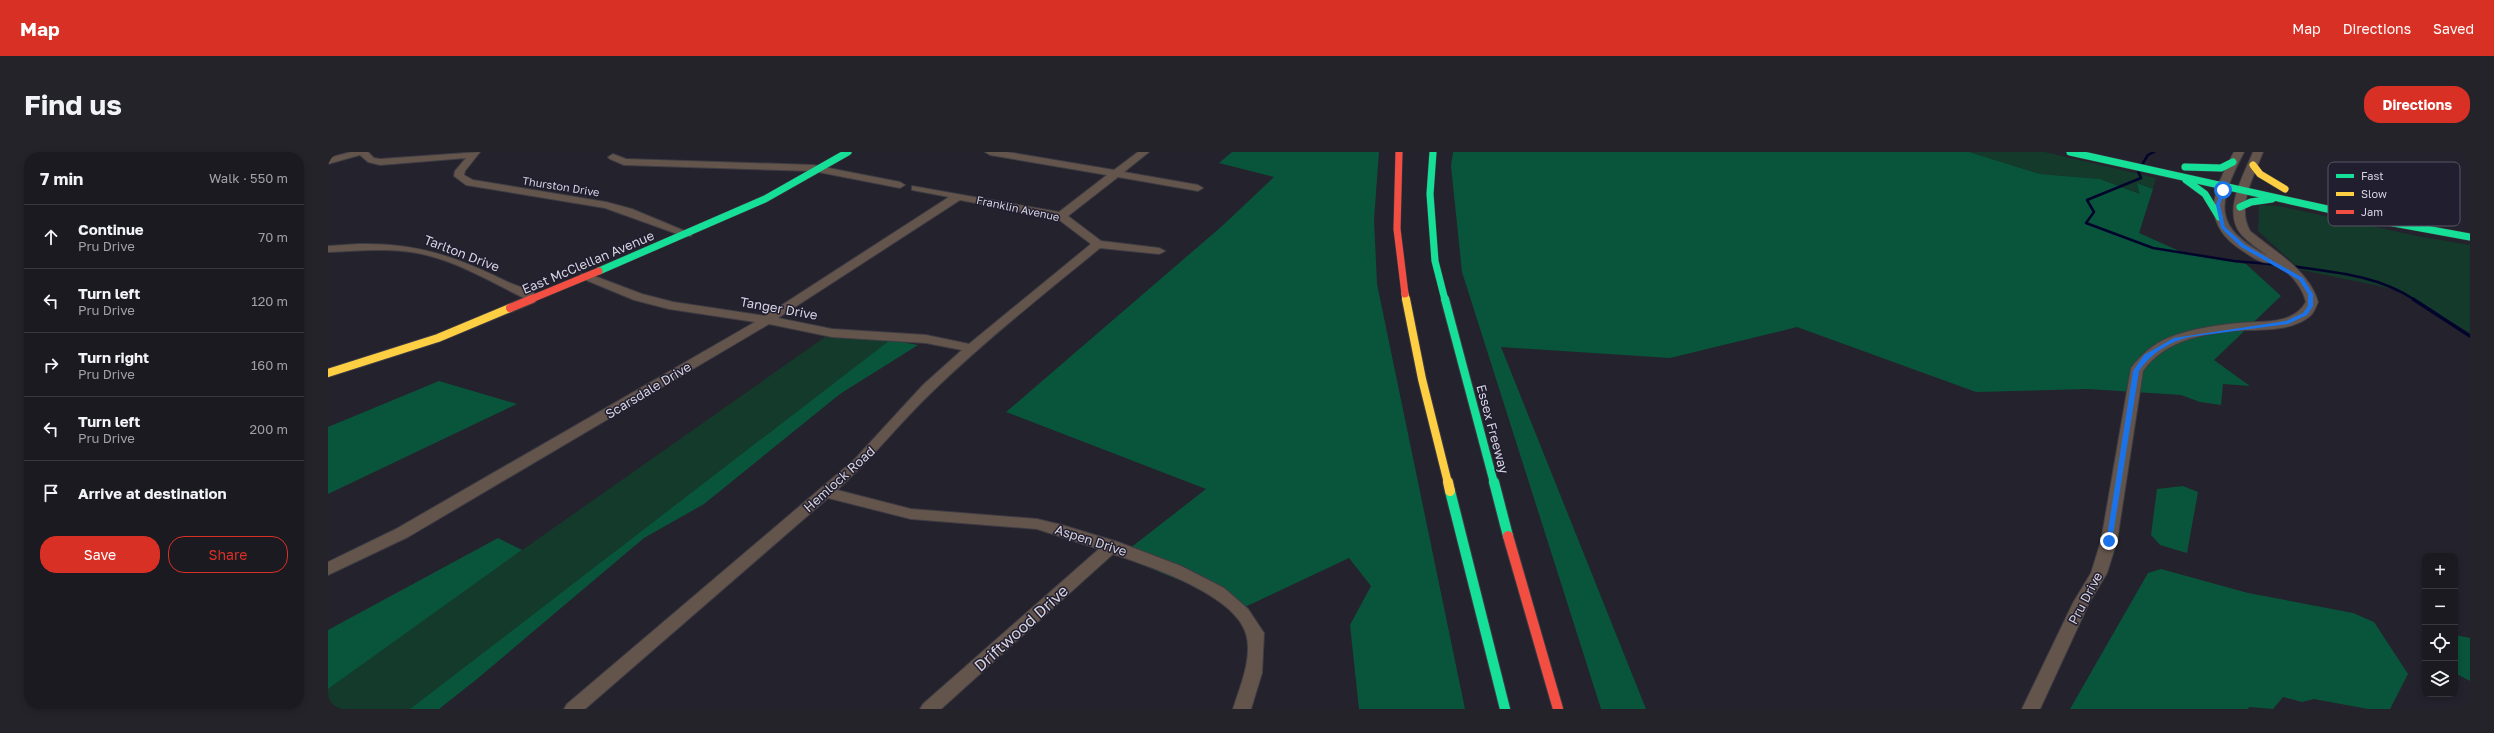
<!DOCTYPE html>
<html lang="en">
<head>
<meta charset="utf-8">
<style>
	body { margin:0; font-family:"Golos Text",sans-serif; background:#24232a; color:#f1f3f6 }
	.controls { position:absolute; right:12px; bottom:12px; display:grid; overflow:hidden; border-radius:8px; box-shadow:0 2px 6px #0003 }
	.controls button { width:36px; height:36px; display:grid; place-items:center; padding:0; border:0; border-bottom:1px solid #39383f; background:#1b1a21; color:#f1f3f6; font:20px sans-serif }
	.stop { position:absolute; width:12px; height:12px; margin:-9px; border:3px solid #1a73e8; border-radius:50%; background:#fff }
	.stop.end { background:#1a73e8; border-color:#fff; box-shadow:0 1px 4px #0008 }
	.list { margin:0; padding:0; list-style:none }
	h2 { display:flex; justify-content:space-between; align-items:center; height:52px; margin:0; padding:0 16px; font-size:17px }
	h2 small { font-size:13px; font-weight:400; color:#a0a1a5 }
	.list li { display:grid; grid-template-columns:26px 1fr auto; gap:12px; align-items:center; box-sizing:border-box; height:64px; padding:0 16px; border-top:1px solid #39383f }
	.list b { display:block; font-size:15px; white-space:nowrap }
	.list p { margin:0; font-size:13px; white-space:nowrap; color:#a0a1a5 }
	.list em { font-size:13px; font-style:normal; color:#a0a1a5 }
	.actions { display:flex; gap:8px; padding:12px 16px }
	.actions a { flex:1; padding:9px 0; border:1px solid #d93025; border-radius:16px; text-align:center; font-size:14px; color:#d93025 }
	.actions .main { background:#d93025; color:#fff }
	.icon { flex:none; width:22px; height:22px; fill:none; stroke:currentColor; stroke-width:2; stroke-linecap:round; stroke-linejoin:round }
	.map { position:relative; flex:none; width:2142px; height:557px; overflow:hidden; border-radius:16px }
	header { display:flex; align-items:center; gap:24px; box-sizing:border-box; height:56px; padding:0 20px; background:#d93025; color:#fff }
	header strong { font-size:19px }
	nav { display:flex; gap:22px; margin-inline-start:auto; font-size:14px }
	.intro { display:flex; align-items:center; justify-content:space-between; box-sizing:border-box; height:96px; padding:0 24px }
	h1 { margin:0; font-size:28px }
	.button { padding:10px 18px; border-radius:16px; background:#d93025; color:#fff; font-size:14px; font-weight:700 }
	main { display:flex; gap:24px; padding:0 24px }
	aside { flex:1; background:#1b1a21; border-radius:16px; box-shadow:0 2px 6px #0003 }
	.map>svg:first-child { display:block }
	.green { fill:#133a2a }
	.forest { fill:#09553b }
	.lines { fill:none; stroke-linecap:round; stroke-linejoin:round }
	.stream-far1 { stroke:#03042c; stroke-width:2.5 }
	.stream { stroke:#03042c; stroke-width:3.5 }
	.street-casing { stroke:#3e3c44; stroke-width:2 }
	.fast-far2-casing { stroke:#3e3c44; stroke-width:8 }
	.fast-far1-casing { stroke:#3e3c44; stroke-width:10 }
	.fast-casing { stroke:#3e3c44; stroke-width:12 }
	.slow-far2-casing { stroke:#3e3c44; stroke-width:8 }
	.slow-far1-casing { stroke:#3e3c44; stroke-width:10 }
	.slow-casing { stroke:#3e3c44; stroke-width:12 }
	.jam-far2-casing { stroke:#3e3c44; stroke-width:8 }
	.jam-far1-casing { stroke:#3e3c44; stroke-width:10 }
	.jam-casing { stroke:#3e3c44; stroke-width:12 }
	.street { fill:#64554c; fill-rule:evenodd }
	.fast-far2 { stroke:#16e098; stroke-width:7 }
	.fast-far1 { stroke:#16e098; stroke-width:8 }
	.fast { stroke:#16e098; stroke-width:10 }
	.slow-far2 { stroke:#ffcf43; stroke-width:7 }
	.slow-far1 { stroke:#ffcf43; stroke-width:8 }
	.slow { stroke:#ffcf43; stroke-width:10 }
	.jam-far2 { stroke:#f24e42; stroke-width:7 }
	.jam-far1 { stroke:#f24e42; stroke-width:8 }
	.jam { stroke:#f24e42; stroke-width:10 }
	.route { fill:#1a73e8 }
	.labels { text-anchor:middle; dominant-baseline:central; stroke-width:3; stroke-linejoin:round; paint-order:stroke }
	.far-street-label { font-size:11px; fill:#d5d3e0; stroke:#211e30 }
	.street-label { font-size:13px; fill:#d5d3e0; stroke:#211e30 }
	.near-street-label { font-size:16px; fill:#d5d3e0; stroke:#211e30 }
	.key { fill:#211e30; stroke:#575465; stroke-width:1 }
	.key-label { font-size:11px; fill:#d5d3e0 }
</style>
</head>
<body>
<header>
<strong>Map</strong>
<nav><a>Map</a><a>Directions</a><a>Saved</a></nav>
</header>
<div class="intro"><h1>Find us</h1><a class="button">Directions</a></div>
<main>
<aside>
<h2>7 min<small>Walk · 550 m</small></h2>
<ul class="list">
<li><svg class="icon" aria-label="ahead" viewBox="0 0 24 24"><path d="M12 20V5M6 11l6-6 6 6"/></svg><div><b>Continue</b><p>Pru Drive</p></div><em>70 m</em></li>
<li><svg class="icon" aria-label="left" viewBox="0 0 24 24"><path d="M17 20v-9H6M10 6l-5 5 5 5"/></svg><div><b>Turn left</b><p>Pru Drive</p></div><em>120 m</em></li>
<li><svg class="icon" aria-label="right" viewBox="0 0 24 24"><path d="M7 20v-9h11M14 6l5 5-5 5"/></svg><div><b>Turn right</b><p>Pru Drive</p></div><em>160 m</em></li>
<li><svg class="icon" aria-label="left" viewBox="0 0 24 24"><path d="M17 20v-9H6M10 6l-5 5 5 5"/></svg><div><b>Turn left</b><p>Pru Drive</p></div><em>200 m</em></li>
<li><svg class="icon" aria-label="arrive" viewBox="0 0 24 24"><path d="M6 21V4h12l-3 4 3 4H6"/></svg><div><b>Arrive at destination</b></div></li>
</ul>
<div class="actions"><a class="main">Save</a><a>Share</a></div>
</aside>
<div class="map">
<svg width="2142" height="557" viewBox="0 0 2142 557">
	<rect width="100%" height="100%" fill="#24222c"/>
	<path class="green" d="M1641,0H1717L1828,26L1825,37L1810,31L1813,42L1772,27L1712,22Z
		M1931,53L1951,54L2089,84L2142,93V181L2065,137L1973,118L1930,79Z
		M497,185L562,188L82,557H0V537L153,427Z"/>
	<path class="forest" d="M904,0H1051L1046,68L1049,132L1137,557H1031L1022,473L1043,434L1021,406L917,455L792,404L878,337L678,260L893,75L946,25L891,11Z
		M1125,0H1641L1712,22L1772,27L1812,42L1809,31L1825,37L1811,81L1858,102L1918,112L1953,144L1886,208L1922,234L1895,232L1893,253L1872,250L1853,243L1760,237L1648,240L1469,175L1342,206L1173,195L1318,557H1273L1134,120L1123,14Z
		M562,188L590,193L512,242L376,352L316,386L149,527L111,557H82Z
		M111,229L189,252L0,342V275Z
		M1855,334L1870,340L1859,401L1832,393L1823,383L1829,337Z
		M170,386L194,398L0,537V478Z
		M1833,417L1920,441L2025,461L2046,470L2080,522L2062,557H2040L1986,547L1974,550L1955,545L1945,557L1921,555L1920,557H1742L1820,421Z
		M2127,483L2142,486V529L2127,521Z"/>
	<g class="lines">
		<path class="stream-far1" d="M1826,0L1820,3L1810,19L1813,26L1759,48L1766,60L1758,71L1825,96L1906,109L1954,113
			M1962,114C2006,120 2049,123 2087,148"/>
		<path class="stream" d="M2085,147L2142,184"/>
		<defs>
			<path id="street" d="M23,0H40L46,6L52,7L152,0L137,19L136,23L145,28L278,50L304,57L364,82L363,84H355L277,56L138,33L126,24L127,19L138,6L52,13L40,10L32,3L0,12V6Z
				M657,0H679L786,18L810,0H821L796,20L870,33L875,36L870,39L790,25L740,64L773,89L831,96L837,99L831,102L772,96C716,142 659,187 606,238C572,270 544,307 509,338L583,357L709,367L734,373L790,390L853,414L896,436L920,457L936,481L934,521L923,557H905C912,535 925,505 918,482C907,442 820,414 785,402L613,557H592L595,552L771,397L709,377L583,367L500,346L257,557H236L239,552L526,308L595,233L634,198L598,191L504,185L441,172L80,385L0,423V410L68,377L427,170L341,157L306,148L253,126V122H261L314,142L345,150L437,164L621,45L584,38V34L731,60L779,23L662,3ZM632,48L730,67L763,92L641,192L598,183L504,177L450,166Z
				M1906,0H1916C1889,52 1884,75 1940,104C1931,97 1921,91 1913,82C1894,59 1916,23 1925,0H1935C1926,24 1908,54 1922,79C1947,100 1981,118 1990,150C1988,154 1986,161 1982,164C1966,178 1937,178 1917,178C1880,180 1837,187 1815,219L1789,389L1779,421L1761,451L1712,557H1694L1745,451L1763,421L1773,389L1803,216C1813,203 1825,192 1840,186C1862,177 1889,173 1912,171C1935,169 1965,173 1978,150C1973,131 1960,120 1944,108L1943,110C1934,113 1923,104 1915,99C1871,71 1885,39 1906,0Z
				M285,2L298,7L485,13L572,30L577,33L572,36L485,19L296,13L282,7L280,5Z
				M31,92C92,91 128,105 182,131C190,134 207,139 212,146L206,150L202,149C164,131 125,106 83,100C56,96 27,99 0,100V94Z"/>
			<path id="fast-far2" d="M1105,0L1102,42L1107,109L1117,148
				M1742,0L2049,68L2142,85
				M1857,15L1893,16L1905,10
				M1858,28L1877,42L1891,65
				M1912,55L1923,50L1944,47
				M271,119L437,47L520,0"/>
			<path id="fast-far1" d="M1117,147L1166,331"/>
			<path id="fast" d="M1166,330L1180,384
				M1122,339L1177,557"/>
			<path id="slow-far2" d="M1925,13L1932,22L1957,37
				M1077,142L1078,148"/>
			<path id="slow-far1" d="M1078,147L1094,227L1120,331
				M0,221L110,186L182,156"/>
			<path id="slow" d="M1120,330L1122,339"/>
			<path id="jam-far2" d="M1071,0L1069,77L1077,142
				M201,148L271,119"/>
			<path id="jam-far1" d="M182,156L204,147"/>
			<path id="jam" d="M1180,384L1230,557"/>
		</defs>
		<use href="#street" class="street-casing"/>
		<use href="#fast-far2" class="fast-far2-casing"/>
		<use href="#fast-far1" class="fast-far1-casing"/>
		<use href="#fast" class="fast-casing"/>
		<use href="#slow-far2" class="slow-far2-casing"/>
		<use href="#slow-far1" class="slow-far1-casing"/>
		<use href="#slow" class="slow-casing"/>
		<use href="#jam-far2" class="jam-far2-casing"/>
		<use href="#jam-far1" class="jam-far1-casing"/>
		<use href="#jam" class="jam-casing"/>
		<use href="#street" class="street"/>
		<use href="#fast-far2" class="fast-far2"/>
		<use href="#fast-far1" class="fast-far1"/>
		<use href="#fast" class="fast"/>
		<use href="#slow-far2" class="slow-far2"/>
		<use href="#slow-far1" class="slow-far1"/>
		<use href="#slow" class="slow"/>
		<use href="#jam-far2" class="jam-far2"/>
		<use href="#jam-far1" class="jam-far1"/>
		<use href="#jam" class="jam"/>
	</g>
	<path class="route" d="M1897,37L1892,53L1897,75L1917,93L1975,126L1985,142V154L1979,163L1960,172L1861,185C1841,190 1822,202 1811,219L1784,389L1778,391L1805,219L1816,203L1846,186L1958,169L1975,161L1980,154V142L1971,128L1913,95L1893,76L1888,53L1893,38Z"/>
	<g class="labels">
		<g class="far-street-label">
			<text transform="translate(233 34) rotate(9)">Thurston Drive</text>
			<text transform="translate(690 56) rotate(12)">Franklin Avenue</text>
		</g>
		<g class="street-label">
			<text transform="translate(134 101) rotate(21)">Tarlton Drive</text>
			<text transform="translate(260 110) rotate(-23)">East McClellan Avenue</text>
			<text transform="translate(451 156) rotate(10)">Tanger Drive</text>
			<text transform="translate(320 238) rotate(-31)">Scarsdale Drive</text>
			<text transform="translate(1165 277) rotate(75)">Essex Freeway</text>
			<text transform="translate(511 327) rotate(-42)">Hemlock Road</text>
			<text transform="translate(763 388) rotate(18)">Aspen Drive</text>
			<text transform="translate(1757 446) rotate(-62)">Pru Drive</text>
		</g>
		<g class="near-street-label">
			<text transform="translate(693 476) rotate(-42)">Driftwood Drive</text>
		</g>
	</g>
	<rect x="2000" y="10" width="132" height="64" rx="6" class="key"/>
	<rect x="2008" y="22" width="18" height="4" fill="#16e098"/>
	<rect x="2008" y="40" width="18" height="4" fill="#ffcf43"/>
	<rect x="2008" y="58" width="18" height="4" fill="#f24e42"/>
	<g class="key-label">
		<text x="2033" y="28">Fast</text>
		<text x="2033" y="46">Slow</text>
		<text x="2033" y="64">Jam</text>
	</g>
</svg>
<div class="controls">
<button>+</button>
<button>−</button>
<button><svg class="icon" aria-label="locate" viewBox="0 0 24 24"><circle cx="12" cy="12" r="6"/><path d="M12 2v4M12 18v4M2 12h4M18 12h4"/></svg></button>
<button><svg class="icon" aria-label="layers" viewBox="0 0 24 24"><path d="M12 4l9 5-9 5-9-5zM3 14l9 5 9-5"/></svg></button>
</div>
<div class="stop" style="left:1895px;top:38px"></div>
<div class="stop end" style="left:1781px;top:389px"></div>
</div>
</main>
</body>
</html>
